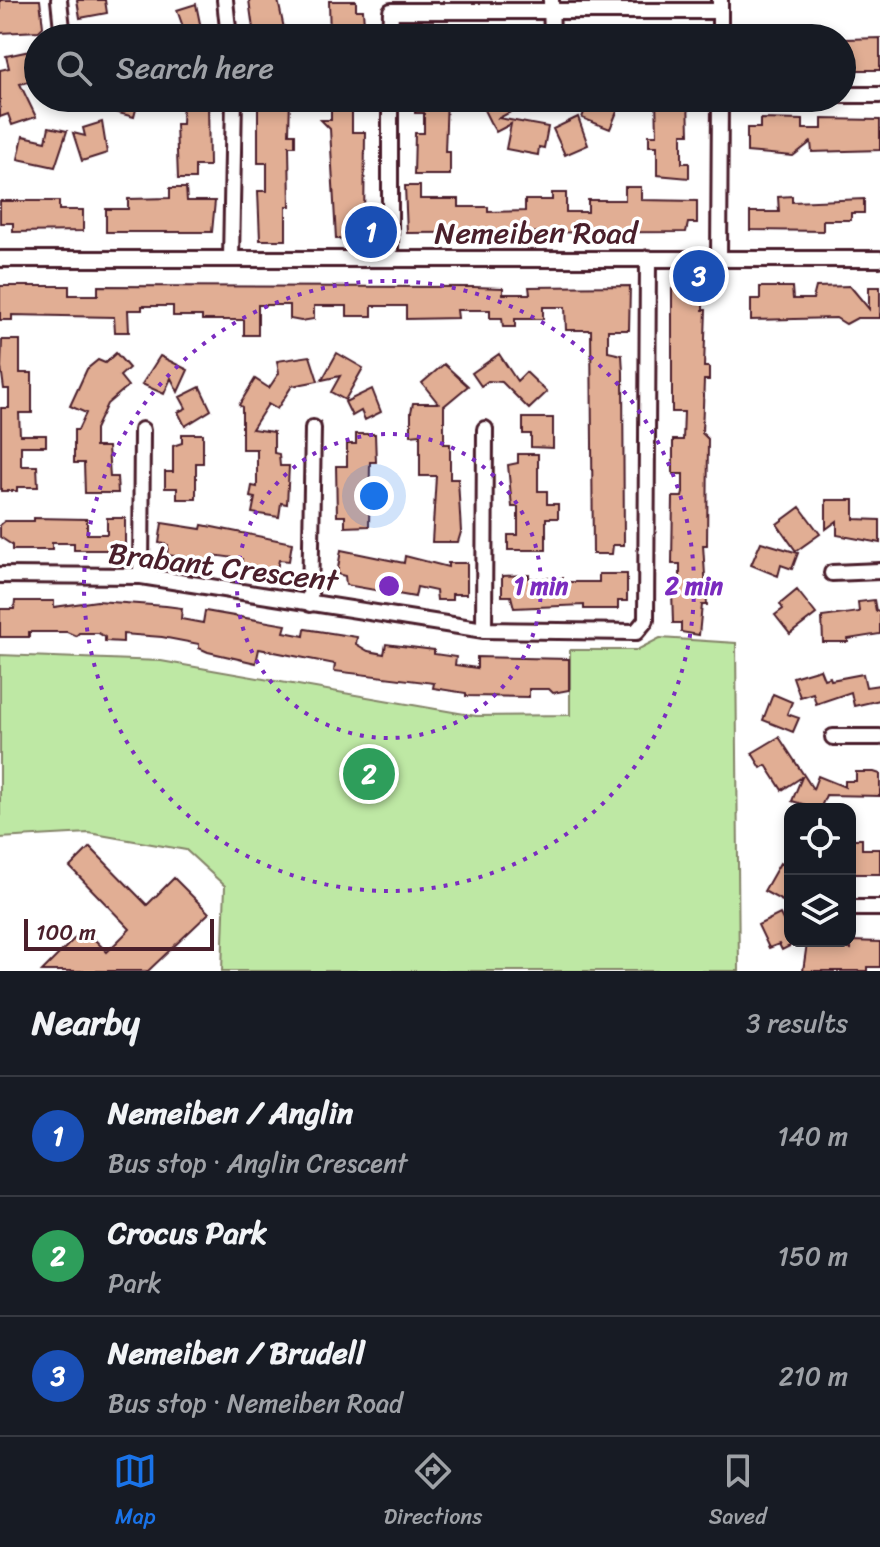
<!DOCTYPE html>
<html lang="en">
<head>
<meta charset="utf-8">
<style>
	body { margin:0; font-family:Sriracha,sans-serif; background:#20242c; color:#f1f3f6 }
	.controls { position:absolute; right:24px; bottom:24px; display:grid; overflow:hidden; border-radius:16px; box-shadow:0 4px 12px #0003 }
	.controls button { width:72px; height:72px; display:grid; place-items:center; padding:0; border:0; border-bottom:2px solid #363941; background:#171b24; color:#f1f3f6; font:40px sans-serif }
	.scale { position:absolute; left:24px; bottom:20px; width:190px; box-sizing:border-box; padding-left:8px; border:4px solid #4a1f2b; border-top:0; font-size:22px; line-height:28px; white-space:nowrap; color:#4a1f2b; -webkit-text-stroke:6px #fff; paint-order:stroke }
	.you { position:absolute; left:374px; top:496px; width:28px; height:28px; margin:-20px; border:6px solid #fff; border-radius:50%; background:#1a73e8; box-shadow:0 0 0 12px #1a73e833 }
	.badge { display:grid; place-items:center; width:52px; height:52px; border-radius:50%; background:#1a73e8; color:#fff; font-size:26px; font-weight:700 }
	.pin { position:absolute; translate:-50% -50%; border:4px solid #fff; box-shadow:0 2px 8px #0006 }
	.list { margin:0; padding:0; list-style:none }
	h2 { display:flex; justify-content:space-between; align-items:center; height:104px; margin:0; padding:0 32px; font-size:34px }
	h2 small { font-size:26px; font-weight:400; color:#9ea1a6 }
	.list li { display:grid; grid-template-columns:52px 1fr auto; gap:24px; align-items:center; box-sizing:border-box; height:120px; padding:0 32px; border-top:2px solid #363941 }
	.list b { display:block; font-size:30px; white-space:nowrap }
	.list p { margin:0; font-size:26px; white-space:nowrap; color:#9ea1a6 }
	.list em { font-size:26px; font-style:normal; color:#9ea1a6 }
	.icon { flex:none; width:44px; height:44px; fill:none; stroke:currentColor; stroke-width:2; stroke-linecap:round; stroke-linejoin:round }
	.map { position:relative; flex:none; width:880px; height:971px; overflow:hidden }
	.search { position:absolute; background:#171b24; box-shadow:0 4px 12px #0003; left:24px; right:24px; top:24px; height:88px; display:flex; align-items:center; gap:20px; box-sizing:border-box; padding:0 28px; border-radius:44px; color:#9ea1a6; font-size:30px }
	.sheet { height:464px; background:#171b24 }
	nav { display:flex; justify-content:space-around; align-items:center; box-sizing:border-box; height:112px; border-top:2px solid #363941; background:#171b24; font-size:22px; color:#9ea1a6 }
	nav a { display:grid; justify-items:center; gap:4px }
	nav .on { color:#1a73e8 }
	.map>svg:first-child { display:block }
	.green { fill:#bee8a4; stroke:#848468; stroke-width:2 }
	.building { fill:#e1ae94; stroke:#4a1f2b; stroke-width:2 }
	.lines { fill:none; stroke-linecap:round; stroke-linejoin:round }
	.minor-casing { stroke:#4a1f2b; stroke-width:20 }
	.minor { stroke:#fff; stroke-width:14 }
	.ring { fill:none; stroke:#7b2cbf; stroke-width:4; stroke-dasharray:4 8 }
	.labels { text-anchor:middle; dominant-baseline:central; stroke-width:7; stroke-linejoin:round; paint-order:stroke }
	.street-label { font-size:30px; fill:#4a1f2b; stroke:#fff }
	.centre { fill:#7b2cbf; stroke:#fff; stroke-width:4 }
	.ring-label { font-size:24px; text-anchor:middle; font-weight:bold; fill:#7b2cbf; stroke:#fff; stroke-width:7; stroke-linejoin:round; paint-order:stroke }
</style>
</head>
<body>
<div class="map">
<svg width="880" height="971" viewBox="0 0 880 971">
	<rect width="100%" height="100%" fill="#fff"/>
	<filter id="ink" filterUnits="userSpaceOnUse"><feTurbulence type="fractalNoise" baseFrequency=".0125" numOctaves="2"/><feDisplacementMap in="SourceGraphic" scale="16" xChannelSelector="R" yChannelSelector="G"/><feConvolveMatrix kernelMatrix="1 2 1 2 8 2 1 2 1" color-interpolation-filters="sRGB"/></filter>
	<g filter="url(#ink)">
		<path class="green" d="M660,638L736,643L739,971H222L225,886L186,850L89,833L0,838V655L161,661L476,716L570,715V650H637Z"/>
		<path class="building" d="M0,0H40L43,27L39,31L0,33Z
			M77,0H105L107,13L80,18Z
			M249,0H278L286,38H269L268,33L254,36Z
			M329,1H356V10H363L365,38H330Z
			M196,4L203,38H187L177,10Z
			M444,28V38H406V29Z
			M880,38V70H856L855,56H846V39Z
			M30,51L35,70L29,71L32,81L20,84L36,117L12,125L8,114L0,117V70L9,68L6,56Z
			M114,98H139L134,117L111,111Z
			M183,98H208L209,166H195V179H178L176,124H182Z
			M258,98H290L289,134H295V146H289L290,206H286V240H260L258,191H267V163H258Z
			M331,98H352V132H365L364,227H356V239H336L330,129L321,120H331Z
			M428,98H447L445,152H450V175H414L415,133H424V113H415V99Z
			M508,98H513L518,108L499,118L548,127L544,148L539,147L538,155L506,149L511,124L496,132L490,122L484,110Z
			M589,98L621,102L610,129L582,118Z
			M656,98H688L689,134H682V163H689V178L657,175V146H649V135H657Z
			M578,117L588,145L565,155L553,129Z
			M760,119L803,120V129H822V119L880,120V150L812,152L811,142L793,156L747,152V128H760Z
			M102,122L107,153L82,161L73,133L85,136L83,128Z
			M49,127L67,131L55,167L18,159L23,136L46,141Z
			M405,186H420V199H459V207H488V212L525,211V200H552V193H566V212H588V200H625V187H641V200L697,201V223H688L686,232L407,233Z
			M170,188H186L187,201H215L212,232H106V209H128V199L170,198Z
			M792,196V202L864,199V213H851V220H823V231L750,230V212H779L778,197Z
			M0,201H59V210H83V231L13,232V223H0Z
			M685,279H703V310H706L704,367H709V380H704L702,433L708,439L707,545H703L707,605H702L699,635L681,632V623H673L672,590H680V564H672L673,497H682L683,493V474H673V440H683L684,412H672V289H685Z
			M0,286H69V295H98V286L474,287L503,288V294H530L529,287L630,286L629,330H608V352L622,355L623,372L624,545H613L612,554H593L591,330H566L565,307H543V319H515V327H503L502,318H490V310H457L458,318L406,319V306H372V316H347V306H314V319L301,321L290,319V305H258V335H244V320H202V316H173V306H142V310H128L129,332H115L114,317L12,315V320H0Z
			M850,286L869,309V287H880V318H857L846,324L836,318L751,320V299H760V287H792L793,299H813L816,287Z
			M2,340H20V373H32V413H19L20,435H46V446H21V466H37L38,487H17V491H1V408H9V389H4L1,367Z
			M116,353L129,368L120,376L128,386L107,404L95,429V447H108L110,477H117L118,493H85L84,463H74V430H78L86,413L70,406L87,369L98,360L105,363Z
			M337,353L363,368L345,400L331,392L340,376L322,380Z
			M499,354L517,381L526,372L547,392L529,409L502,382L488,381L481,386L472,373Z
			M160,356L188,370L178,392L171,378L164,394L142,384Z
			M310,356L318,381L292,386L277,409L268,404L252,429L274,432V453L279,454L280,466H289L287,504L281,503L279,517L252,513L255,498L250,497L252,486L257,487V449H242V407L239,405L255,379L269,388L279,373L277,361Z
			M444,364L468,386L444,406V444H450V479H458L461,532L458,542H432L436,476H420V434L411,435V412L413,403H438L422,383Z
			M200,387L211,410L185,426L178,412L186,408L180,397Z
			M372,389L381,412L365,420L361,411L352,416L345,402Z
			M523,418H553V448L531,447V434H523Z
			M182,434H203V463H196V499H177V488H165V472H173V446L182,443Z
			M356,434H375L376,462H370L369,526L345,527V516H337L336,466H347V444H356Z
			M518,454H538V491H547V504H558V518H546V550H508V535H518V507H512L508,465L518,463Z
			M826,500H854V519L880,520V543L837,535V521L826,529Z
			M800,507L820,534L796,551L777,524Z
			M34,518L87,519V534H107V518H125V550H74V543H52V550H12V545L0,537V525L5,521H34Z
			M162,523L201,529L202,525L292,543L289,561L279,560L276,573L241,566L242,559L213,555L212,561L167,555L168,545L159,543Z
			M761,542L798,553L792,569L781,565L778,576L751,565Z
			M341,550L404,563L405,556L448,567V563H467V594H452V600H437L436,591L417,587L415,597L346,585L345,576L337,574Z
			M599,574H627V601H618V609H584V605L514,608L511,596H502V576L529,575V578H563V582H599Z
			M797,590L816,614L790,634L775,615L783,609L780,604Z
			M874,600L876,611L880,610V634L848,639V642H823L822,617L859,612L858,602Z
			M15,601H54V607L97,601L166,606L182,608L181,619L203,623L205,611L286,625L284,632L304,636L305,629L357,637L356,644L368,651L384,654L386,644L434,650V654L456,657L455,665L477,668V657L569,659V690L553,693L549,689H529V697L466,696V693L433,688L434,683L334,671L335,664L259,649L256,663L208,652L199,648V644L162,637L123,634V642L105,641V637L98,633H79L76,636L67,632H29V637H0V609H14Z
			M820,669L824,679L830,677L831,680L863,674L866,687L880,685V700L854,706L851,692L816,704L813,693L800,697L793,677Z
			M773,694L792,702L787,714L799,718L793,732L763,720Z
			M779,737L813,789L818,776L845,787V781H856V772H874L880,774V796L826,795L820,809L792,801L802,777L782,790L766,765L761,768L752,753Z
			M850,839H862V849H880V874H851Z
			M90,847L147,905L174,878L209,913L148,971H42L84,929L107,952L130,929L70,867Z
			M780,863L790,869V891L784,902L764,891Z
			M780,914L790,934V946L782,950L779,944L769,948L758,925Z
			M851,941L880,942V967H867V971H803L807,943L851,949Z"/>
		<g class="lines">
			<defs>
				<path id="minor" d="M59,0L63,38
					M225,0L229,38
					M551,0L552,38
					M720,0V38
					M390,38L391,11H720
					M842,95H880
					M390,98V259
					M0,259H880
					M231,259L234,98
					M719,259L720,98
					M832,573L880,571
					M0,575L141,576L484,630L636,632L646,620L648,258
					M141,576L142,430
					M310,604L313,428
					M484,630L485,429
					M833,737H880
					M850,908H880"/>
			</defs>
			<use href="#minor" class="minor-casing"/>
			<use href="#minor" class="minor"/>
		</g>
	</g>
	<g class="ring">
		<circle cx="389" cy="586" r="152"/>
		<circle cx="389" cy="586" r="305"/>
	</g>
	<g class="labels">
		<g class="street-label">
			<text x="536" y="233">Nemeiben Road</text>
			<text transform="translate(223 567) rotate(7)">Brabant Crescent</text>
		</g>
	</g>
	<circle cx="389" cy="586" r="12" class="centre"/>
	<g class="ring-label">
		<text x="541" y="594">1 min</text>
		<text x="694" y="594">2 min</text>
	</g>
</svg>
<div class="controls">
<button><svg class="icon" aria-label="locate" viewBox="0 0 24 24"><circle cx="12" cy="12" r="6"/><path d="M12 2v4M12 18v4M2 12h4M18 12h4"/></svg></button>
<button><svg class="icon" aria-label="layers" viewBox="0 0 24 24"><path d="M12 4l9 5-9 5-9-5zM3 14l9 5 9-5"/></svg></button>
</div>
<div class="scale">100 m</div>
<div class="you"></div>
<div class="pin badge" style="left:371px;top:232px;background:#1a4fb4">1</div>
<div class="pin badge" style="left:369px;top:774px;background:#2e9e5b">2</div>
<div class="pin badge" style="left:699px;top:276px;background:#1a4fb4">3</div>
<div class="search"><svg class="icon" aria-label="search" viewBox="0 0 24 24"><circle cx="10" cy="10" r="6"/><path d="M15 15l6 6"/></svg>Search here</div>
</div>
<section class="sheet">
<h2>Nearby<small>3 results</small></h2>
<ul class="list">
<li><span class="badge" style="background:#1a4fb4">1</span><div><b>Nemeiben / Anglin</b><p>Bus stop · Anglin Crescent</p></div><em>140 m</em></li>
<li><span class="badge" style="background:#2e9e5b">2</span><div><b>Crocus Park</b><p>Park</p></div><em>150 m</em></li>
<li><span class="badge" style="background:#1a4fb4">3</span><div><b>Nemeiben / Brudell</b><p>Bus stop · Nemeiben Road</p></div><em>210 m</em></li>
</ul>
</section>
<nav>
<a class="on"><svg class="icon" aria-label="map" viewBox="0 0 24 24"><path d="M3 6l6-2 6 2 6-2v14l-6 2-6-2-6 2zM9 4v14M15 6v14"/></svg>Map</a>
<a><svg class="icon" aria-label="directions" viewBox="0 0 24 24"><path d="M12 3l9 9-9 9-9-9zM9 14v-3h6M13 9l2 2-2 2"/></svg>Directions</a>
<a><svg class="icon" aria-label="saved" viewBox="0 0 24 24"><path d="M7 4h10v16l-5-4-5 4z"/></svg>Saved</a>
</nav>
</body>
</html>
